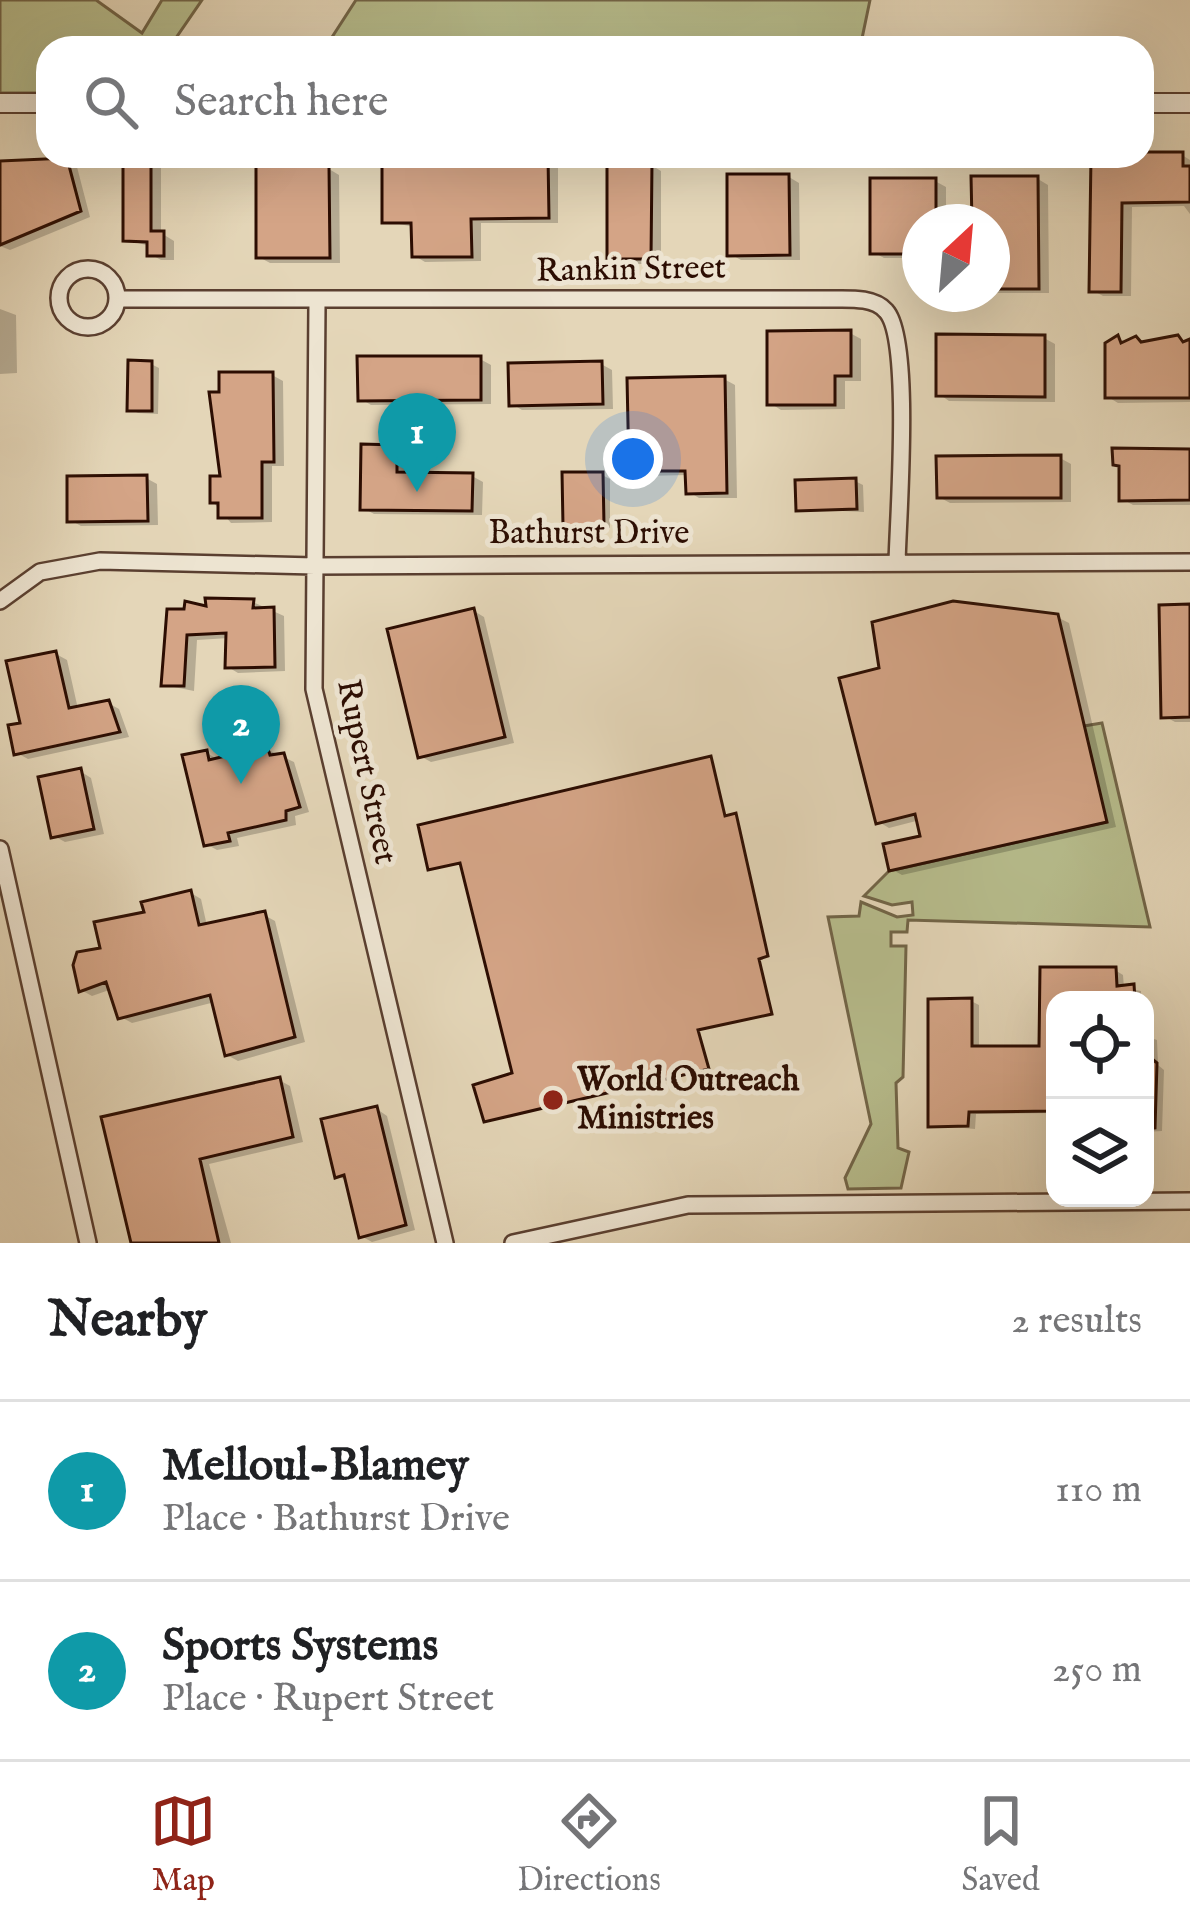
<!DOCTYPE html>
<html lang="en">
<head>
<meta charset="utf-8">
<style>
	body { margin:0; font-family:"IM FELL English",serif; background:#f6f6f6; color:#202124 }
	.controls { position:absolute; right:36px; bottom:36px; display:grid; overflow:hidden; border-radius:24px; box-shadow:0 12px 48px #0002 }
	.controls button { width:108px; height:108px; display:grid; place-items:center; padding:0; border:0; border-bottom:3px solid #e0e0e0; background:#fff; color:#202124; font:60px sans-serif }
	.compass { position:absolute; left:902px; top:204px; width:108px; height:108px; border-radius:50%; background:#fff; box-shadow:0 12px 48px #0002; rotate:26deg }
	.you { position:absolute; left:633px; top:459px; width:42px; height:42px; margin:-30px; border:9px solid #fff; border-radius:50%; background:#1a73e8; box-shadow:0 0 0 18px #1a73e833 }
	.badge { display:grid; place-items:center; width:78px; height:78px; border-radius:50%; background:#8f2418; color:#fff; font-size:39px; font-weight:700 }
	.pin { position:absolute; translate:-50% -99px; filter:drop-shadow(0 3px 6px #0008) }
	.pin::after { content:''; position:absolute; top:63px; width:42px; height:36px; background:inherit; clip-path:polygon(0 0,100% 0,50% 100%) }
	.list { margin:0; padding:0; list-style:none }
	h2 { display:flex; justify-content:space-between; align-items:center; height:156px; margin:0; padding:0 48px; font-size:51px }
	h2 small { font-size:39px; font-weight:400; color:#757577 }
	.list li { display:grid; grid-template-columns:78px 1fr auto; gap:36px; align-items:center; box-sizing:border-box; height:180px; padding:0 48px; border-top:3px solid #e0e0e0 }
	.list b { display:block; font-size:45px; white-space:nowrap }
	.list p { margin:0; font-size:39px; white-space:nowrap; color:#757577 }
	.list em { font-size:39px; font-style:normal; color:#757577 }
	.icon { flex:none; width:66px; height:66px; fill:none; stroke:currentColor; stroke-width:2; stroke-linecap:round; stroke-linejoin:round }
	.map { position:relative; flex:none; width:1190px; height:1243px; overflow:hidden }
	.search { position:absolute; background:#fff; box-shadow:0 12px 48px #0002; left:36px; right:36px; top:36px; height:132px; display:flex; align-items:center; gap:30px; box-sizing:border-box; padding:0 42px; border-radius:36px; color:#757577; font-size:45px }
	.sheet { height:516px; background:#fff }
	nav { display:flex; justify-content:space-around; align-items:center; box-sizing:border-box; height:168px; border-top:3px solid #e0e0e0; background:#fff; font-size:33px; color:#757577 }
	nav a { display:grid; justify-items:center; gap:6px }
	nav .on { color:#8f2418 }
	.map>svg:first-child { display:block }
	.green { fill:#b7bd8d; stroke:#726548; stroke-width:3 }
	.shadow { fill:#0003 }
	.building { fill:#d4a486; stroke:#2c0d02; stroke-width:3 }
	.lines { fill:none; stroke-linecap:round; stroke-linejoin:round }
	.minor-casing { stroke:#5a3f30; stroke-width:20 }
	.tertiary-casing { stroke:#5a3f30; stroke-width:22 }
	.minor { stroke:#ede4d1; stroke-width:15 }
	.tertiary { stroke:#ede4d1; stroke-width:18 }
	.poi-dot { fill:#8f2418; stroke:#ede4d1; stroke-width:4.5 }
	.labels { text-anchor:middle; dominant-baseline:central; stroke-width:10; stroke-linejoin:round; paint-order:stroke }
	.street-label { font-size:33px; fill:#2c0d02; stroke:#ede4d1 }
	.poi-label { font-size:33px; font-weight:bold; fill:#2c0d02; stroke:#ede4d1; text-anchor:start }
</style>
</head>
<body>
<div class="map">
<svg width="1190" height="1243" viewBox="0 0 1190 1243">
	<rect width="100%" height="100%" fill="#e4d6b8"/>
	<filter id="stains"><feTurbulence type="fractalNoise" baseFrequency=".00167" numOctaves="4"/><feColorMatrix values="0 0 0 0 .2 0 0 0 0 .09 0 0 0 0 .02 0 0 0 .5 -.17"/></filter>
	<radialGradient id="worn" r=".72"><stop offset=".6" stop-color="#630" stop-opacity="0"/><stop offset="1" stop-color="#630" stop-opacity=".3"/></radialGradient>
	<path class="green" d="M0,0H96L142,33L162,0H202L169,48H48V93H0Z
		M356,0H870L860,48H325Z
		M1102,723L1150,927L908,920L907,932H891V946H906L903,1077L896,1083L898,1148L909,1152L901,1188L848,1189L845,1178L871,1124L828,917L859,916L861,902L897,917L913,915L912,902L892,905L864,896L889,871L1106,822L1084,726Z"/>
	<path class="shadow" d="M1182,155L1190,160V214L1184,206L1132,207L1131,296H1103L1092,290L1094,156Z
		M547,157L558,163V223H481V261L425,262L415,256L414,227L385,221Z
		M66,161L77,167L90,217L10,250L0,246V164Z
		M150,161L161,167V233L174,241V260H161L150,254V246L126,240Z
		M651,165L661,171V264H620L610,257Z
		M329,169L339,175L340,263H270L259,257Z
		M789,177L799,183L800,260H741L730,254Z
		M1038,179L1048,185L1049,293H992V222H975Z
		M935,181L946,187V222H920V258H884L873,252Z
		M0,309L16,315L17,373L0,374Z
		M850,333L861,339V381H845V409L781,410L770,403Z
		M1044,338L1055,344V402L949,401L939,394Z
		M1118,338L1127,343L1190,342V402L1118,403L1108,397Z
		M480,359L491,365V404L371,405L361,399Z
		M151,364L159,368L158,414L138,413L130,409Z
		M601,364L612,370L613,409L522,410L512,404Z
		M272,375L283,381L284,466H272V522L231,523L213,502Z
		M724,379L735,385L737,498H699L689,492L688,475L643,476L632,470Z
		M397,448L407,454V476H472L483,482L482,515L374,514L363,508Z
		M1190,452V505H1133L1122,499Z
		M1060,458L1071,464V502L950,503L939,497Z
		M602,475L610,479V528L566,524Z
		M146,478L157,484L158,525L81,526L70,520Z
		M855,481L863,485L864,512L799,509Z
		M253,602L284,616L285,671L238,673L228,667L229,638L197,640L194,691L164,685L170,612Z
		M1190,607V722H1175L1164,716Z
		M474,611L484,617L514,743L431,762L420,756Z
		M1057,617L1069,623L1116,827L902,875L891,869L924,838L920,820L889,828L879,822Z
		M56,654L67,660L78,709L108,703L119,709L129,737L28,759L17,753Z
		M266,749L294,762L309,812L295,816L296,825L237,838L239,846L217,850L206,844L207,753L217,759Z
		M80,771L91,778L104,834L65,842L54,836Z
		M191,893L201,899L207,926L264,915L275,921L305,1042L238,1061L227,1055L215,1002L132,1023L121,1017L112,989L92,996L81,990L104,950L148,915Z
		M1043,970H1115L1123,975L1124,988L1141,991V1000H1055V1113L976,1114L975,1129L931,1125L971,1001L979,1005V1049H1042Z
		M1145,1036L1157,1040L1158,1065L1164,1070L1162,1131L1145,1132Z
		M279,1080L290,1086L303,1142L209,1164L231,1243H134L105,1119Z
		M377,1109L387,1116L415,1230L372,1242L361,1236L349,1182L338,1176Z"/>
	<path class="building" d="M1142,152H1183V166H1190V202L1122,203L1121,292H1089L1091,156H1142Z
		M382,156H548L549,218L471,219L472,257H412L411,223H382Z
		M67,158L81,211L0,245V161Z
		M123,158H151V231H164V256H147V242L123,241Z
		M607,162H652L651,259H607Z
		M256,166H329L330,258H256Z
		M727,174H789L790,255L727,256Z
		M971,176H1038L1039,289H992V222H972Z
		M870,178H936V222H920V254H870Z
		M851,330V376H835V405H767V331Z
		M936,334L1045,335V397L936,396Z
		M1118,335L1121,343L1136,336L1141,342L1178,335L1183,342L1190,339V398H1105V343Z
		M357,356H481V400L358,401Z
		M128,360L152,361V411H127Z
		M602,361L603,404L509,406L508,363Z
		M219,372H273L274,462H262V518H218V503H210V476H220L209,392H219Z
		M725,376L727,493L686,494L685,471H629L627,378Z
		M361,444L397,445V472L473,473L472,511L360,510Z
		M1112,448L1190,449V500L1119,501V466L1113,465Z
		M1061,455V498H937L936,456Z
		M562,472H603L604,525L563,526Z
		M147,475L148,521L67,522V476Z
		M856,478L857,509L796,511L795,480Z
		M205,598L254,599L253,608L274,607L275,667L225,668L226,633L187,635L184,686H161L167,609H184L185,601L206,606Z
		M953,601L1058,614L1107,822L889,871L883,844L920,836L915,814L876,824L839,678L879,668L872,622Z
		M1190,604V717L1161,718L1159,605Z
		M474,608L505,737L418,758L387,629Z
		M56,651L69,708L109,700L120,732L14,755L8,725L20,723L6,661Z
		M267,746L270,755L284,753L300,807L286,811V820L228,833L230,841L204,846L182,755L207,750L209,760Z
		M711,756L725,816L736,813L768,956L759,959L772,1014L698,1030L709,1069L484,1122L473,1085L512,1073L460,863L428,870L418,825Z
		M81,768L94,829L51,838L38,777Z
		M191,890L199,925L265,911L295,1037L225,1056L210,995L118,1019L106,982L79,992L73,965L77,952L100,948L94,922L144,912L141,902Z
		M1040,967H1116L1117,986L1134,984L1135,1000H1055V1111L969,1112L968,1126L928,1127V999L972,998V1046H1039Z
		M1145,1053L1157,1063L1155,1128L1145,1129Z
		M280,1077L293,1137L200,1159L219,1243H131L101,1117Z
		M377,1106L406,1225L359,1238L344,1175L335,1178L321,1119Z"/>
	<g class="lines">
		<defs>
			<path id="minor" d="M59 298a29 29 0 1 1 58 0a29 29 0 1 1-58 0Z
				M117,299H832C849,299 874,297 886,311C912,339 898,517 897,563
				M317,303L314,689L445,1243
				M0,601L40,572L100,561L315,566L1190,562
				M0,849L88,1243
				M513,1243L688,1205L1190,1201"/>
			<path id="tertiary" d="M0,103H48
				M1142,103H1190"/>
		</defs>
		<use href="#minor" class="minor-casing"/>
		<use href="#tertiary" class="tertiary-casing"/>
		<use href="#minor" class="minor"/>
		<use href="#tertiary" class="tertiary"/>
	</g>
	<circle class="poi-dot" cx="553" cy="1100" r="12"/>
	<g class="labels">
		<g class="street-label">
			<text transform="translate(631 270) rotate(-1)">Rankin Street</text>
			<text x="589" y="534">Bathurst Drive</text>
			<text transform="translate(366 772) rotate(78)">Rupert Street</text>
		</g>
		<g class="poi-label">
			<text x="577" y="1081">World Outreach<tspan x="577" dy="38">Ministries</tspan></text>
		</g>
	</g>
	<rect width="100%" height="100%" filter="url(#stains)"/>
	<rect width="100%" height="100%" fill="url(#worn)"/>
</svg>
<div class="controls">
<button><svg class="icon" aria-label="locate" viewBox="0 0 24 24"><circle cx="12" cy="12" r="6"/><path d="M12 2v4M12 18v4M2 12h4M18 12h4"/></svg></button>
<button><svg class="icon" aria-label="layers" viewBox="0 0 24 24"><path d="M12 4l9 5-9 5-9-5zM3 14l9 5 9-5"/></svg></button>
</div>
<svg class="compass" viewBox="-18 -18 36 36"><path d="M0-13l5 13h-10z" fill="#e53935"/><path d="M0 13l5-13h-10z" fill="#757577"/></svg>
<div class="you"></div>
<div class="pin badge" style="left:417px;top:492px;background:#0f9aa8">1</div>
<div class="pin badge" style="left:241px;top:784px;background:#0f9aa8">2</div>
<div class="search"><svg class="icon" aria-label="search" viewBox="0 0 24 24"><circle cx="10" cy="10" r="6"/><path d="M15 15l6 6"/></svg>Search here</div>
</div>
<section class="sheet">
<h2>Nearby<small>2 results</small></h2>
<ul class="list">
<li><span class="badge" style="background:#0f9aa8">1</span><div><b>Melloul-Blamey</b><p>Place · Bathurst Drive</p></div><em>110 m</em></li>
<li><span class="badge" style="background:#0f9aa8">2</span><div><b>Sports Systems</b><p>Place · Rupert Street</p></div><em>250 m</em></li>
</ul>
</section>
<nav>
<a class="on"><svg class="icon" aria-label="map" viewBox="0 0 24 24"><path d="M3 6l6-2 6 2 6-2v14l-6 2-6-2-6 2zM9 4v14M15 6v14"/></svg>Map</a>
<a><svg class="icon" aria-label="directions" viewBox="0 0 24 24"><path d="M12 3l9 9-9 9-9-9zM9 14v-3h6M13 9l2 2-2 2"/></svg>Directions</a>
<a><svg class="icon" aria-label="saved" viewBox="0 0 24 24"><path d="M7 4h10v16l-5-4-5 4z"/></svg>Saved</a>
</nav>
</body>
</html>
